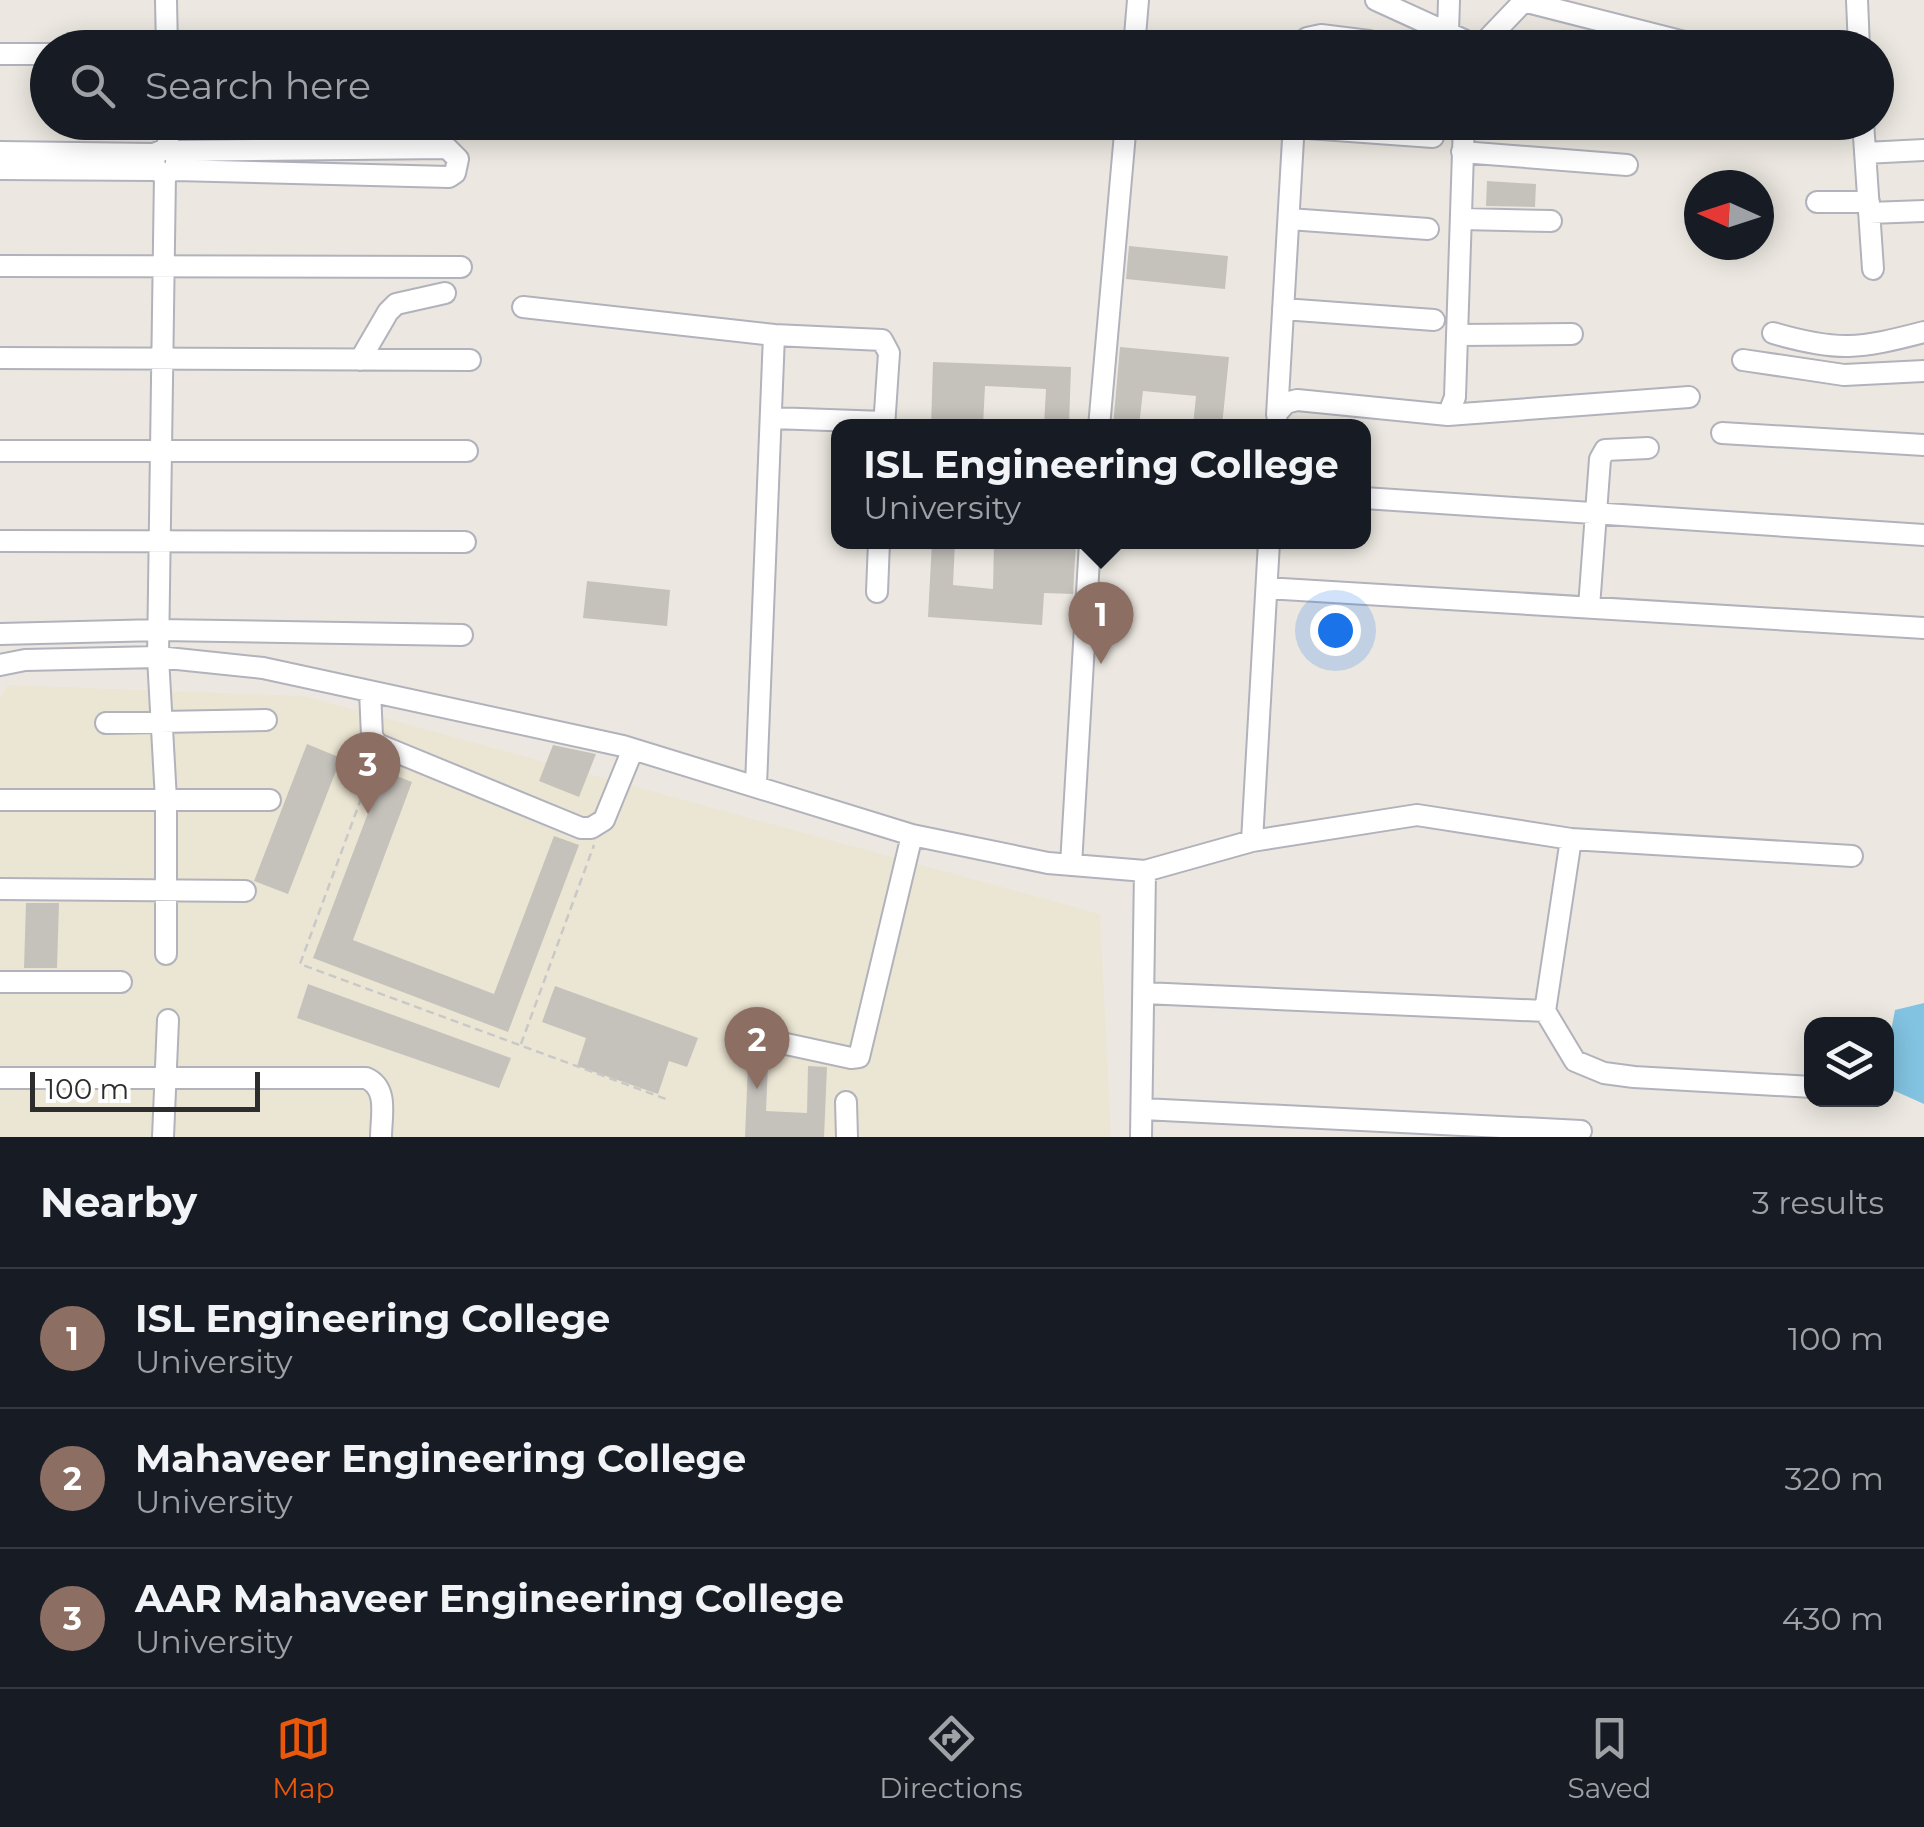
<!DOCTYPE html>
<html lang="en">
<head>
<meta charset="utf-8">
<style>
	body { margin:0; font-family:Montserrat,sans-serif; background:#242831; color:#f1f3f6 }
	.controls { position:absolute; right:30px; bottom:30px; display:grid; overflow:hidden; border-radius:20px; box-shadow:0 5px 25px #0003 }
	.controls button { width:90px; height:90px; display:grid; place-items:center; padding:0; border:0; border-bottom:2px solid #363941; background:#171b24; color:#f1f3f6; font:50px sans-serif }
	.compass { position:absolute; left:1684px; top:170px; width:90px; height:90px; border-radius:50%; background:#171b24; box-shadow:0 5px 25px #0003; rotate:273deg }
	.scale { position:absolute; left:30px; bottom:25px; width:230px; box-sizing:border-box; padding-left:10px; border:5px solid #2d2d2d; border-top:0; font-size:28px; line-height:35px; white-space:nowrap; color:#2d2d2d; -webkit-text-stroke:8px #fff; paint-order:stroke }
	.you { position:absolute; left:1335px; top:630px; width:35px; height:35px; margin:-25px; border:8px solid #fff; border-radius:50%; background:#1a73e8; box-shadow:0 0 0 15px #1a73e833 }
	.badge { display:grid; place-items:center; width:65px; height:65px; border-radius:50%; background:#ea580c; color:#fff; font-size:32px; font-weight:700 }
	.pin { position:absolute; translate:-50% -82px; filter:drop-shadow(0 2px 5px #0008) }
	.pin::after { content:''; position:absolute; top:52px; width:35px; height:30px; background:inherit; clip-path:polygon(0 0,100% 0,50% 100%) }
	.popup { position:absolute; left:831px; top:419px; width:540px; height:130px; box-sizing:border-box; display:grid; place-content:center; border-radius:20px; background:#171b24; filter:drop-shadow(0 2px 8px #0005); font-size:32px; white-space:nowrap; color:#9ea1a6 }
	.popup b { font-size:38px; color:#f1f3f6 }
	.popup::after { content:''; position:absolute; left:50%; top:100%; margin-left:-20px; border:20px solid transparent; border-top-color:#171b24 }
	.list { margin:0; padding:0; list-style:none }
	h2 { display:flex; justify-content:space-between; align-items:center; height:130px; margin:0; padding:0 40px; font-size:42px }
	h2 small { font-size:32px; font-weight:400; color:#9ea1a6 }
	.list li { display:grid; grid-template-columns:65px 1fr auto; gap:30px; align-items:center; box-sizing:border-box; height:140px; padding:0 40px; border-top:2px solid #363941 }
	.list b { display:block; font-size:38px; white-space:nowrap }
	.list p { margin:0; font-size:32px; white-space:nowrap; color:#9ea1a6 }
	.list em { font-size:32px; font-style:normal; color:#9ea1a6 }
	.icon { flex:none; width:55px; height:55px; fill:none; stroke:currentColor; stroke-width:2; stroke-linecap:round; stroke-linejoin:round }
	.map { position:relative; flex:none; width:1924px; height:1137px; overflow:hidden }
	.search { position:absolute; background:#171b24; box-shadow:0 5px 25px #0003; left:30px; right:30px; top:30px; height:110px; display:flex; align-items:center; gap:25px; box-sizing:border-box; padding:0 35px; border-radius:55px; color:#9ea1a6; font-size:38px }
	.sheet { height:550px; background:#171b24 }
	nav { display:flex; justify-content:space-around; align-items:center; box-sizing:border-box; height:140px; border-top:2px solid #363941; background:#171b24; font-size:28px; color:#9ea1a6 }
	nav a { display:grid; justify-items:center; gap:5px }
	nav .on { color:#ea580c }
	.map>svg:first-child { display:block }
	.education { fill:#ebe5d3 }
	.water { fill:#82c3e1 }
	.building { fill:#c5c2bc }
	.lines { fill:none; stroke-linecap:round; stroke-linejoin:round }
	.minor-casing { stroke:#b1b2bb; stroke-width:24 }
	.path { stroke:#c8c8c8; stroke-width:2.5; stroke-dasharray:8 5; stroke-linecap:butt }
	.minor { stroke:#fff; stroke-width:20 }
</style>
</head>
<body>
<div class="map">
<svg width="1924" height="1137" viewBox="0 0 1924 1137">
	<rect width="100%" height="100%" fill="#ece8e1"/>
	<path class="education" d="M8,685L304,696L1100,914L1111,1137H0V697Z"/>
	<path class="water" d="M1924,1003V1104L1886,1087L1887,1053L1895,1010Z"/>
	<path class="building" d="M1595,34L1650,48H1591Z
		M1487,181L1536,184L1535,207L1486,206Z
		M1129,246L1228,256L1225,289L1126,279Z
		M1120,347L1229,357L1222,426H1193L1196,396L1143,391L1139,426H1113Z
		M933,362L1071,367L1069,426H1044L1046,389L985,386L983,426H931Z
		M932,542H955L953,585L993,589L994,542H1076L1073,594L1044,593L1042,625L928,617Z
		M587,581L670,590L667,626L583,618Z
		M307,744L341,758L288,894L254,881Z
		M553,745L596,754L579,797L539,781Z
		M384,771L412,782L353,940L494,994L554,836L579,845L508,1032L313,958Z
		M26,903H59L57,968H24Z
		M308,984L511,1058L499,1088L297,1018Z
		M555,986L698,1038L687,1067L669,1061L658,1094L577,1066L586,1038L542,1022Z
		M748,1064H768L766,1111L807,1113L808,1066L827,1067L824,1137H745Z"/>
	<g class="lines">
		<defs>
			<path id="minor" d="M166,0L167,48
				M1376,0L1479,47
				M1857,0L1859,48
				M1523,1L1700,46
				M1448,33L1449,0
				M1134,48L1138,0
				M1300,48L1307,38L1321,35L1369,41
				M1479,48L1525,0
				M0,54H48
				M168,122V148
				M1863,122L1873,269
				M1294,127L1433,137
				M173,151L447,148L458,159L455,173L449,177L175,170
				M0,152L154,154L168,148L177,155L175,170L165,174L155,170L154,154
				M1462,152L1627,165
				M1865,153L1924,150
				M0,169L155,170
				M165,174L158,657L166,800V954
				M1817,202H1869
				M1869,213L1924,211
				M1289,219L1428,229
				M1462,219L1551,221
				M0,266L461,267
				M523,307L774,335
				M1283,309L1434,320
				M1773,333C1838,352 1859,349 1924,332
				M1457,335L1572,334
				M0,358L470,360
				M360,360L388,312L396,304L445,293
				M1743,360L1844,375L1924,371
				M1277,413L1286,403L1297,400L1448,415L1689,397
				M1277,415L1294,122
				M1448,415L1455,397L1464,122
				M773,418L884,422
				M1099,427L1126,122
				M1722,433L1924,445
				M0,451H467
				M1364,498L1924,535
				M0,541L465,542
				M1267,588L1924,628
				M877,592L879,542
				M1589,607L1600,459L1605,450L1648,448
				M0,634L159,630L462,635
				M0,665L25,660L158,657L263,668L623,746L912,835L1048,863L1145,871L1252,841L1417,815L1571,839L1852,856
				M370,691L372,736L377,744L581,828H591L604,820L633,749
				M106,723L266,720
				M756,785L774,335L882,340L889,353L884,427
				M0,800H270
				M1571,839L1545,1011L1575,1061L1604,1073L1634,1077L1812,1087
				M1252,841L1269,542
				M1071,865L1090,542
				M0,889L245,891
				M0,982H121
				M1144,993L1545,1011
				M763,1039L851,1058L859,1057L912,835
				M0,1078H366C389,1088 381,1116 381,1137
				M846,1102L847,1137
				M1143,1109L1581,1131
				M163,1137L168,1020
				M1141,1137L1145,871"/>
		</defs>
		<use href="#minor" class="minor-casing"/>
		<path class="path" d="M375,761L300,964L666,1099
			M521,1044L594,845"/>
		<use href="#minor" class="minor"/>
	</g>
</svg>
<div class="controls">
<button><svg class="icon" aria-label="layers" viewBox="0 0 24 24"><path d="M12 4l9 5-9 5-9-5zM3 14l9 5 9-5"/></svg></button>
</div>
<svg class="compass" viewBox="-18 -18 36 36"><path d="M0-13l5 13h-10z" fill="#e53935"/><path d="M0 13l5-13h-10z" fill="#9ea1a6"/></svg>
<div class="scale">100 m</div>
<div class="you"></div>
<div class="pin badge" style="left:1101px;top:664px;background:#8d6e63">1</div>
<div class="popup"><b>ISL Engineering College</b>University</div>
<div class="pin badge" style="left:757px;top:1089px;background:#8d6e63">2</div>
<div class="pin badge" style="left:368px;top:814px;background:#8d6e63">3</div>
<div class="search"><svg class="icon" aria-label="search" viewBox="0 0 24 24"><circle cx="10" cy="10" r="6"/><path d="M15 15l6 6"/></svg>Search here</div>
</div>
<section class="sheet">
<h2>Nearby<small>3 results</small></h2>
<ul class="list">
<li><span class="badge" style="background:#8d6e63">1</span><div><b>ISL Engineering College</b><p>University</p></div><em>100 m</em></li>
<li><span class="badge" style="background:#8d6e63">2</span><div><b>Mahaveer Engineering College</b><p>University</p></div><em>320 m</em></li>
<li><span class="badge" style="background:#8d6e63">3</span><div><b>AAR Mahaveer Engineering College</b><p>University</p></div><em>430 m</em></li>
</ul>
</section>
<nav>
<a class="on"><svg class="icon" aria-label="map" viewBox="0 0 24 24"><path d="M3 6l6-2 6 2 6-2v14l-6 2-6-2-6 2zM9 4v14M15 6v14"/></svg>Map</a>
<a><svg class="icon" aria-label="directions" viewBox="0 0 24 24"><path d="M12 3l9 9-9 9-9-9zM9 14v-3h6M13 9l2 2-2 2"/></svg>Directions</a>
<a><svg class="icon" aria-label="saved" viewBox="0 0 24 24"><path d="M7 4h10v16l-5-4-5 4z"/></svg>Saved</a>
</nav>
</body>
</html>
